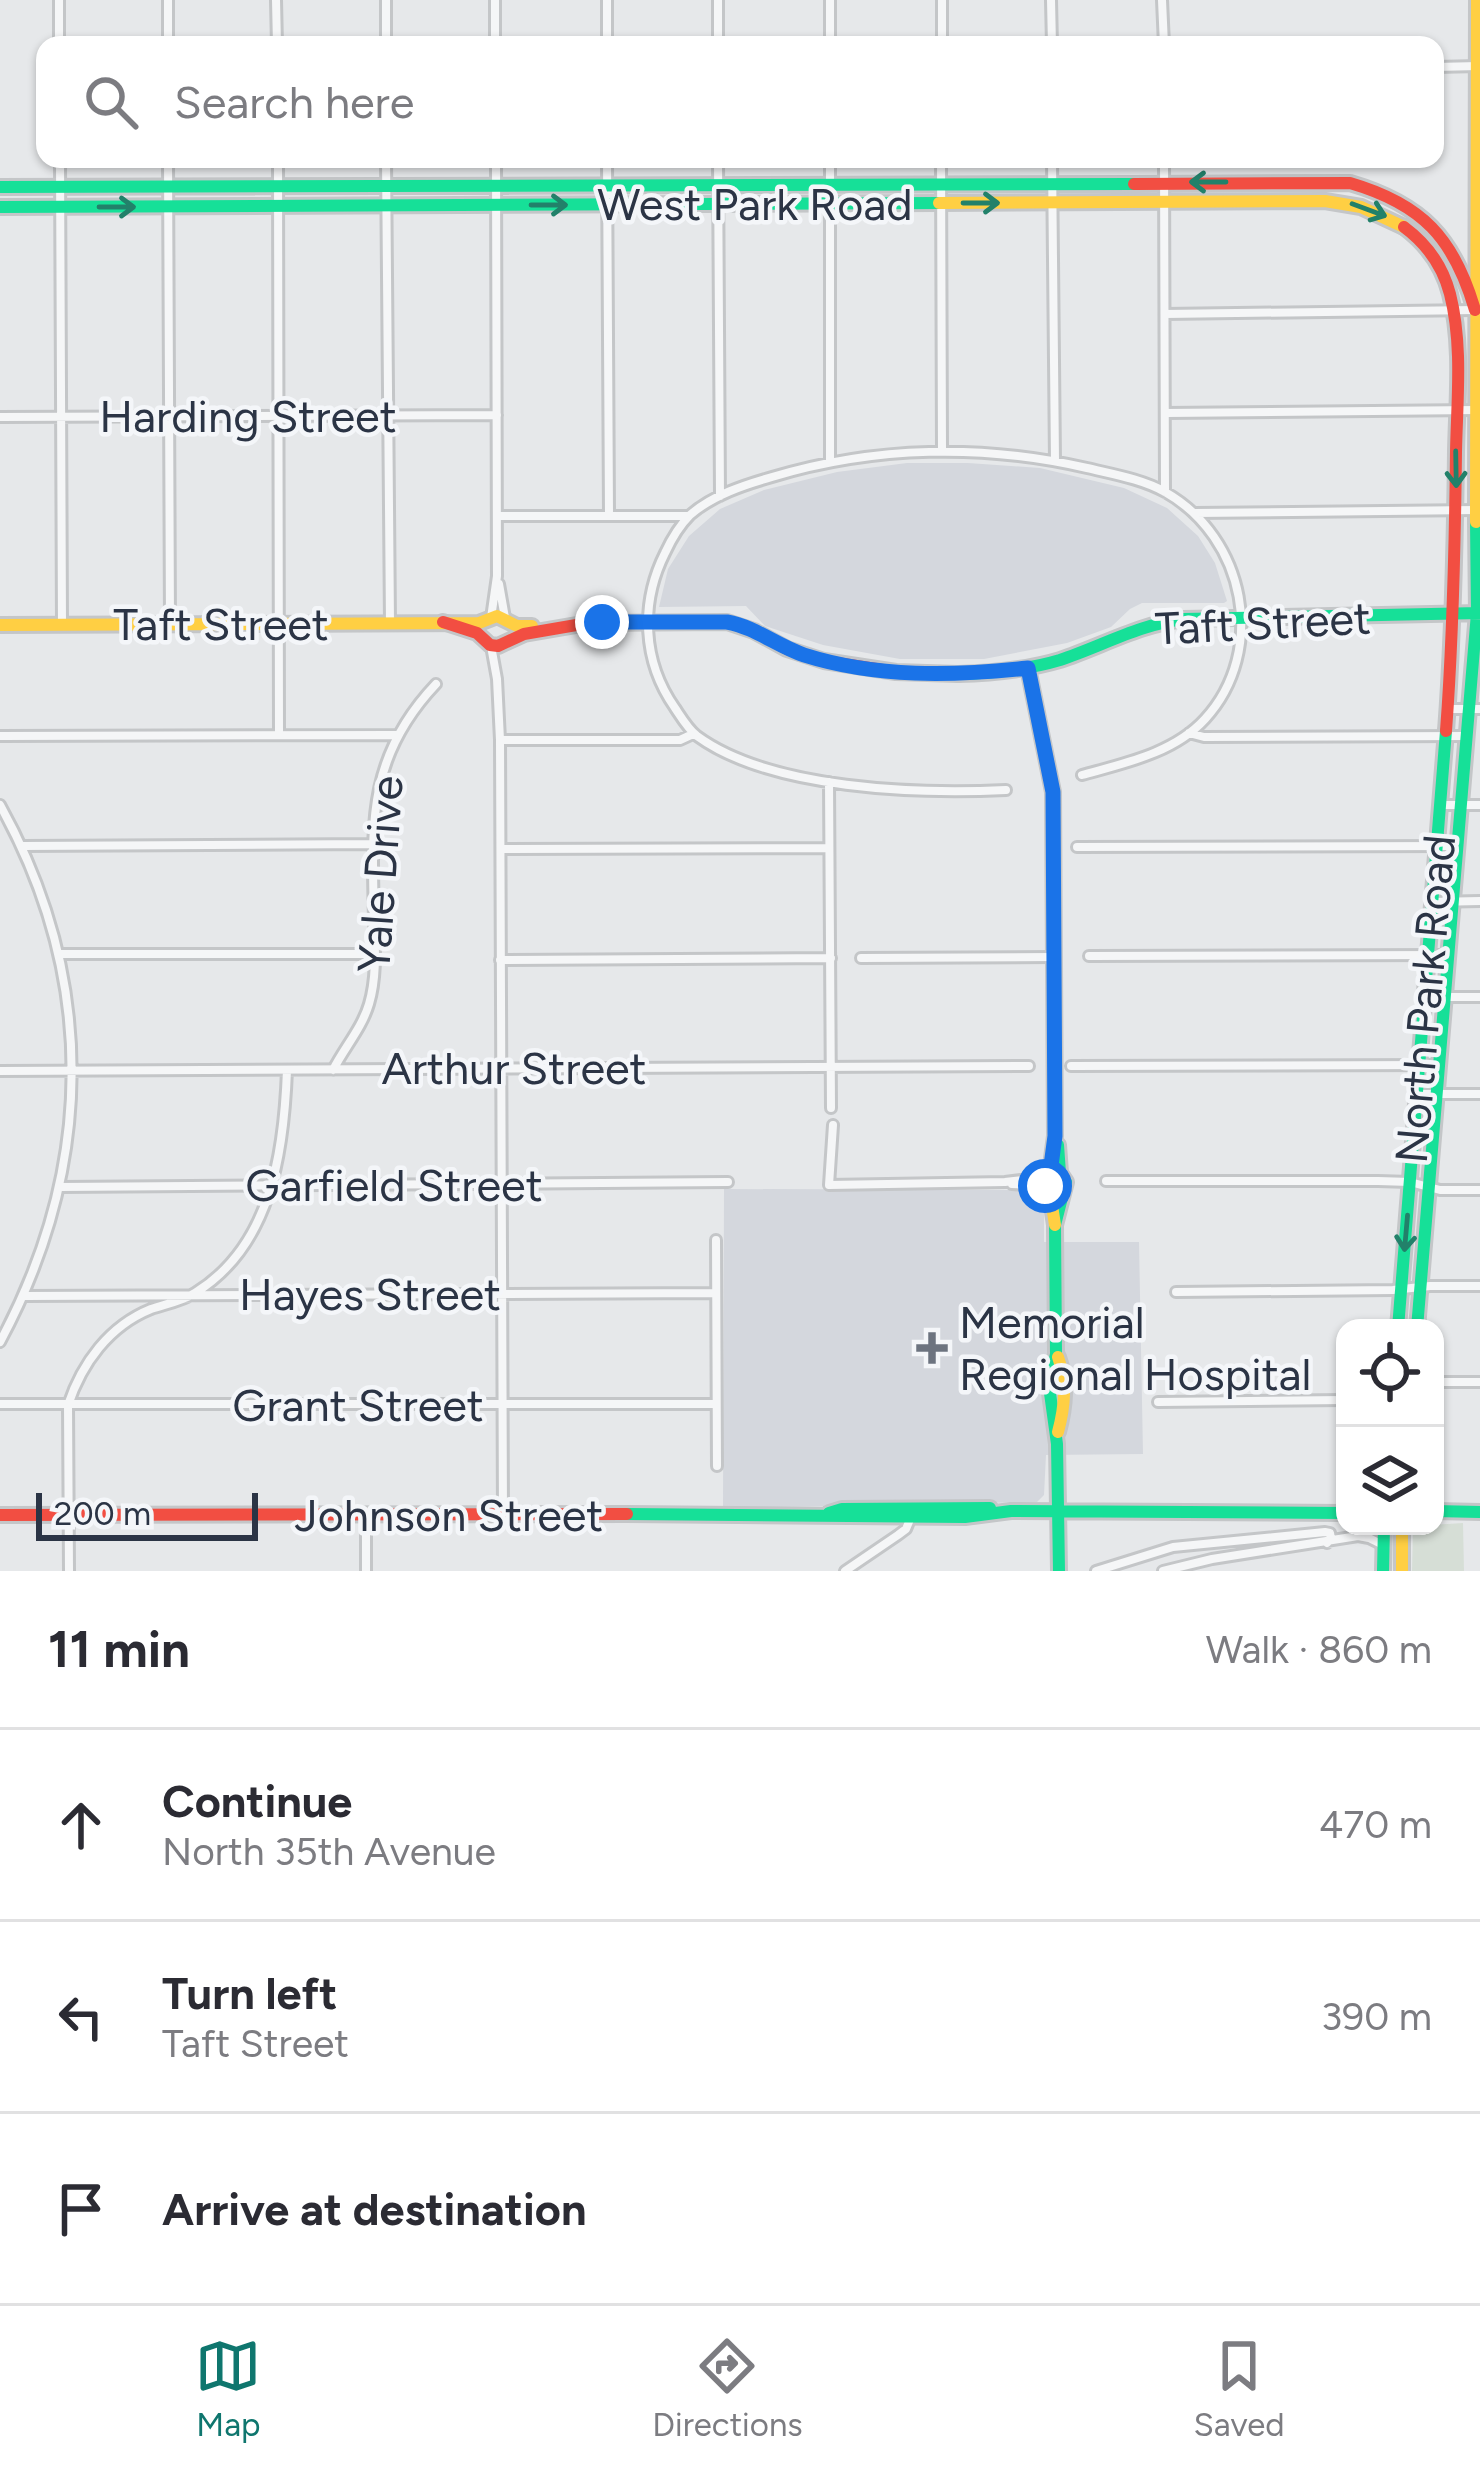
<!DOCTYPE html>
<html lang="en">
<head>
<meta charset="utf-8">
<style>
	body { margin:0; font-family:Figtree,sans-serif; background:#f2f2f3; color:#2b2b33 }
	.controls { position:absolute; right:36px; bottom:36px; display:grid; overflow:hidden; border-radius:24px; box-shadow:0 3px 9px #0004 }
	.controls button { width:108px; height:108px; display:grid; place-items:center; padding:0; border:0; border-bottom:3px solid #e1e1e2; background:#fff; color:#2b2b33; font:60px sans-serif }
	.scale { position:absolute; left:36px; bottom:30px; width:222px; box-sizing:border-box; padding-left:12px; border:6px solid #2b3445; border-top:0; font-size:33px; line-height:42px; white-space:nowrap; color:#2b3445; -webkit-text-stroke:9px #f4f6f9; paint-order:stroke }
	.stop { position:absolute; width:36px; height:36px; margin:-27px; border:9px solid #1a73e8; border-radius:50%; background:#fff }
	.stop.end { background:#1a73e8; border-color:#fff; box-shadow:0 3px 12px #0008 }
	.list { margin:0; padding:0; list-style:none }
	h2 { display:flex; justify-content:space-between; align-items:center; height:156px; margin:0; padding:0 48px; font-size:51px }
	h2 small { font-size:39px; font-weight:400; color:#7c7c81 }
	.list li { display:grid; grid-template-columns:78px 1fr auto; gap:36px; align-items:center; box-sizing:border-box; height:192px; padding:0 48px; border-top:3px solid #e1e1e2 }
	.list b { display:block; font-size:45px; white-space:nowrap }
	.list p { margin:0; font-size:39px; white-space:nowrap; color:#7c7c81 }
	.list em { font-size:39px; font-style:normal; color:#7c7c81 }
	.icon { flex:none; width:66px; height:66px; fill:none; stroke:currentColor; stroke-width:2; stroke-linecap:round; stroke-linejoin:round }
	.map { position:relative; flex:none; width:1480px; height:1571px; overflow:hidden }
	.search { position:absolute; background:#fff; box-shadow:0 3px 9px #0004; left:36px; right:36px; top:36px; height:132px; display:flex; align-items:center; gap:30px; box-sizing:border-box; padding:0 42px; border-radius:24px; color:#7c7c81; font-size:45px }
	.sheet { height:732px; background:#fff }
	nav { display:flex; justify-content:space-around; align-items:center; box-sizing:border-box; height:168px; border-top:3px solid #e1e1e2; background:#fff; font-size:33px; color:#7c7c81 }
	nav a { display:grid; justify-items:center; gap:6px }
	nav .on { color:#0f766e }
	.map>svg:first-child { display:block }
	.built { fill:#d4d7dd }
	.green { fill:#d6ded6 }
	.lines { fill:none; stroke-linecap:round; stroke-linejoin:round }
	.street-casing { stroke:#c4c6c8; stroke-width:14 }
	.fast-casing { stroke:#c4c6c8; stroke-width:18 }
	.slow-casing { stroke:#c4c6c8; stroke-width:18 }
	.jam-casing { stroke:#c4c6c8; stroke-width:18 }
	.street { stroke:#f5f6f7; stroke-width:8 }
	.fast { stroke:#16e098; stroke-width:12 }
	.slow { stroke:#ffcf43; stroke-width:12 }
	.jam { stroke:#f24e42; stroke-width:12 }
	.oneway { stroke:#22816a }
	.route { stroke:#1a73e8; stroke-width:15 }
	.poi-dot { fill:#6c737f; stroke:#f4f6f9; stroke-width:4.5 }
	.labels { text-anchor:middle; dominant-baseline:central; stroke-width:9; stroke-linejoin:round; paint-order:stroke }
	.street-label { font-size:45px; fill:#2b3445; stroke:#f4f6f9 }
	.poi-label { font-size:45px; fill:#2b3445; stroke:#f4f6f9; text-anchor:start }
</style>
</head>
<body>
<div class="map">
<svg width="1480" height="1571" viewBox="0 0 1480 1571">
	<rect width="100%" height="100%" fill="#e6e8ea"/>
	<path class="built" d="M907,463H968L1040,468L1124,488L1167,508L1198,536L1215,563L1227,601L1224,603H1142L1130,609L1111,627L1067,643L984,659H900L823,645L765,626L746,606L659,607L668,569L689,536L720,509L764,490L837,472Z
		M724,1189L1040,1190L1044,1200V1242H1139L1143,1454L1046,1455L1044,1495L1037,1502L723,1508Z"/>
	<path class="green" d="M1463,1523L1464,1571H1412L1413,1530L1416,1526Z"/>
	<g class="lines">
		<defs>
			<path id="street" d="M59,0V45
				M276,0L277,45
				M386,0V45
				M495,0V45
				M607,0V45
				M830,0V45
				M1051,0L1052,45
				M1162,0L1164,45
				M168,45V0
				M718,45V0
				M942,45V0
				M1435,67L1479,66
				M60,159L62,625
				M168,159L170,625
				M278,159L279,733
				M386,159L390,623
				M607,159L609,514
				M718,159L720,496
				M830,159V462
				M941,159L942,450
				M1052,159L1055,461
				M1164,159L1165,492
				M1165,314L1475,310
				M1166,413L1476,410
				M0,417L497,415
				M1195,513L1476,510
				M497,516H688
				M499,584L505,618
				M491,618L497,576L496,159
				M491,646L497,679L500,740L503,1515
				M1449,709H1480
				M1189,733L1204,737L1467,736
				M0,736L396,735
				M500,740H680L693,734
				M829,782L831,1108
				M1006,790C918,794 771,790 697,736C688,729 681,717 675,708C642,661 640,603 665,553C671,540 680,525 690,515C713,495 744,485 772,477C875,446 983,444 1087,468C1112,474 1142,479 1165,492C1245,537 1268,650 1205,719C1174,753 1125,763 1082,775
				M0,805C97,980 94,1167 0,1342
				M1441,805H1480
				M22,846L373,844
				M1077,847L1457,846
				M501,849L829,848
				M1433,902L1480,901
				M60,954H375
				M1089,956L1448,955
				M861,958L1054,957
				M500,960L831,958
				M1426,997H1480
				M1071,1066L1439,1065
				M333,1070C344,1048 362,1028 369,1004C377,977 375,948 374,920C372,825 366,758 436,684
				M0,1071L1029,1066
				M1417,1094H1480
				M833,1125L829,1185L1005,1182L1046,1177
				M1106,1181H1378L1410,1182L1440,1190H1480
				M1012,1184L1045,1186
				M60,1187L728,1182
				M716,1240L717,1466
				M1176,1292L1393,1290L1430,1286H1480
				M25,1296L716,1293
				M1435,1382H1480
				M1158,1402L1345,1400
				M0,1404H716
				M366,1515V1571
				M69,1571L68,1405C82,1363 109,1326 151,1309C166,1304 182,1301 195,1293C271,1246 284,1153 287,1070
				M845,1571L898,1535L906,1529L911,1517
				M1096,1571L1173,1547L1325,1532L1330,1533L1331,1539L1327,1543
				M1163,1571L1212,1559L1358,1536L1369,1538L1383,1545"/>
			<path id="fast" d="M0,187L1134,184
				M0,207L939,203
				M958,674C991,673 1027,670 1060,660C1102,646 1140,624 1184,619L1480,613
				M1058,1145L1060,1173L1066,1182L1055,1225L1056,1354L1049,1386L1057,1444L1059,1571
				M1398,1328L1446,731
				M1417,1328L1477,613L1476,522
				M1435,1511L1480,1512
				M829,1513L842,1509L990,1508
				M627,1514L965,1517L1011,1511L1345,1513
				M1383,1571L1384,1526"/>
			<path id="slow" d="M939,203L1325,201L1361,207L1404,227
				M1476,522L1477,0
				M0,625L479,623L497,616L517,626H532
				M1028,668L1053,792L1055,1136L1050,1173L1044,1183L1051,1199L1055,1225
				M1058,1357C1067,1382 1065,1406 1058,1432
				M1402,1526V1571"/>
			<path id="jam" d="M1134,184L1350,183C1422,204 1454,238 1475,310
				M1404,227C1427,244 1443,267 1450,294C1463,345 1457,400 1456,452C1455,545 1453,638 1446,731
				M443,622L477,633L490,645L498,646L524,634L588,623L727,622L754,631L787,649L824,661L896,672L958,674
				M0,1515L627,1514"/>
		</defs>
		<use href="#street" class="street-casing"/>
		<use href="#fast" class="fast-casing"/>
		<use href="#slow" class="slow-casing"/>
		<use href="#jam" class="jam-casing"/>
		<use href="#street" class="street"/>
		<use href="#fast" class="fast"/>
		<use href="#slow" class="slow"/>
		<use href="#jam" class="jam"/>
	</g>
	<defs><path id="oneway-shaft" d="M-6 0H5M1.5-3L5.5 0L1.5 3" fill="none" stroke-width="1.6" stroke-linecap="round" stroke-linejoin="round" transform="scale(3)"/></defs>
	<g class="oneway">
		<use href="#oneway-shaft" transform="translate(1208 182) rotate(180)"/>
		<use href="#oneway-shaft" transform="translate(981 203)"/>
		<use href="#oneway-shaft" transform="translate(549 205)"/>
		<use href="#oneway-shaft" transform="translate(117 207)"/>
		<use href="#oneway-shaft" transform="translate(1369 210) rotate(20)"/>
		<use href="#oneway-shaft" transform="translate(1456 469) rotate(89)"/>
		<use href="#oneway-shaft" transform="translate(1406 1233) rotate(95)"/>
	</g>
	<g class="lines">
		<path class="route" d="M602,622H727C755,627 777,646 804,655C877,678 953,676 1028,668L1053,792L1055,1136L1050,1173L1046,1177L1045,1186"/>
	</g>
	<path class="poi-dot" d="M926 1330h12v12h12v12h-12v12h-12v-12h-12v-12h12z"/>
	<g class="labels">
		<g class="street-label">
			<text x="755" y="204">West Park Road</text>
			<text x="248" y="416">Harding Street</text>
			<text transform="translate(1263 623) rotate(-3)">Taft Street</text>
			<text x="221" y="624">Taft Street</text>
			<text transform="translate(380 874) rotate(-86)">Yale Drive</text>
			<text transform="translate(1425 999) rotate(-85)">North Park Road</text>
			<text x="514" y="1068">Arthur Street</text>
			<text x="394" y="1185">Garfield Street</text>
			<text x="370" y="1294">Hayes Street</text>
			<text x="358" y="1405">Grant Street</text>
			<text x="449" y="1515">Johnson Street</text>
		</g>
		<g class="poi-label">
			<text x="959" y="1322">Memorial<tspan x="959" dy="52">Regional Hospital</tspan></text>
		</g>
	</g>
</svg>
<div class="controls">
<button><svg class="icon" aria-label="locate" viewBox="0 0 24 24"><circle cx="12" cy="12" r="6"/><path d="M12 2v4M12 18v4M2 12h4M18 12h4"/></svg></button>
<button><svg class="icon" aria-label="layers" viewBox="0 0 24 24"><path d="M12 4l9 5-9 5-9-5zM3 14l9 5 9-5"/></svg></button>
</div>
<div class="scale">200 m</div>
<div class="stop" style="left:1045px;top:1186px"></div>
<div class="stop end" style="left:602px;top:622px"></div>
<div class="search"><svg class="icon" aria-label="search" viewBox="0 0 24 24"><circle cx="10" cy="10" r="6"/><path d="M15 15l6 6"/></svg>Search here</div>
</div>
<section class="sheet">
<h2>11 min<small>Walk · 860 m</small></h2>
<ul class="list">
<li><svg class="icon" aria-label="ahead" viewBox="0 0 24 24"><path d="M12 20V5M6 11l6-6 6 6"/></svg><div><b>Continue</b><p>North 35th Avenue</p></div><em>470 m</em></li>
<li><svg class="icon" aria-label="left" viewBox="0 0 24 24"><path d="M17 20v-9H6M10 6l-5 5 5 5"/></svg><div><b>Turn left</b><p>Taft Street</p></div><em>390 m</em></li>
<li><svg class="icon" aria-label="arrive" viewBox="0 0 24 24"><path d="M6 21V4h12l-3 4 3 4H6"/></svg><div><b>Arrive at destination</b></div></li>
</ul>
</section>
<nav>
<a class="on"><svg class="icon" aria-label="map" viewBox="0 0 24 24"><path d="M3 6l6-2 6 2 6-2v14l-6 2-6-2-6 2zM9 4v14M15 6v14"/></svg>Map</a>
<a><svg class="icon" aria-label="directions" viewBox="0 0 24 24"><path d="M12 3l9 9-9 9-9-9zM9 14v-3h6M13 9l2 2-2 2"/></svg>Directions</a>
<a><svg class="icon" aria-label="saved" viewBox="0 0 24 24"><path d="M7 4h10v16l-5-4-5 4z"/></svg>Saved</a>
</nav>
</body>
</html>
